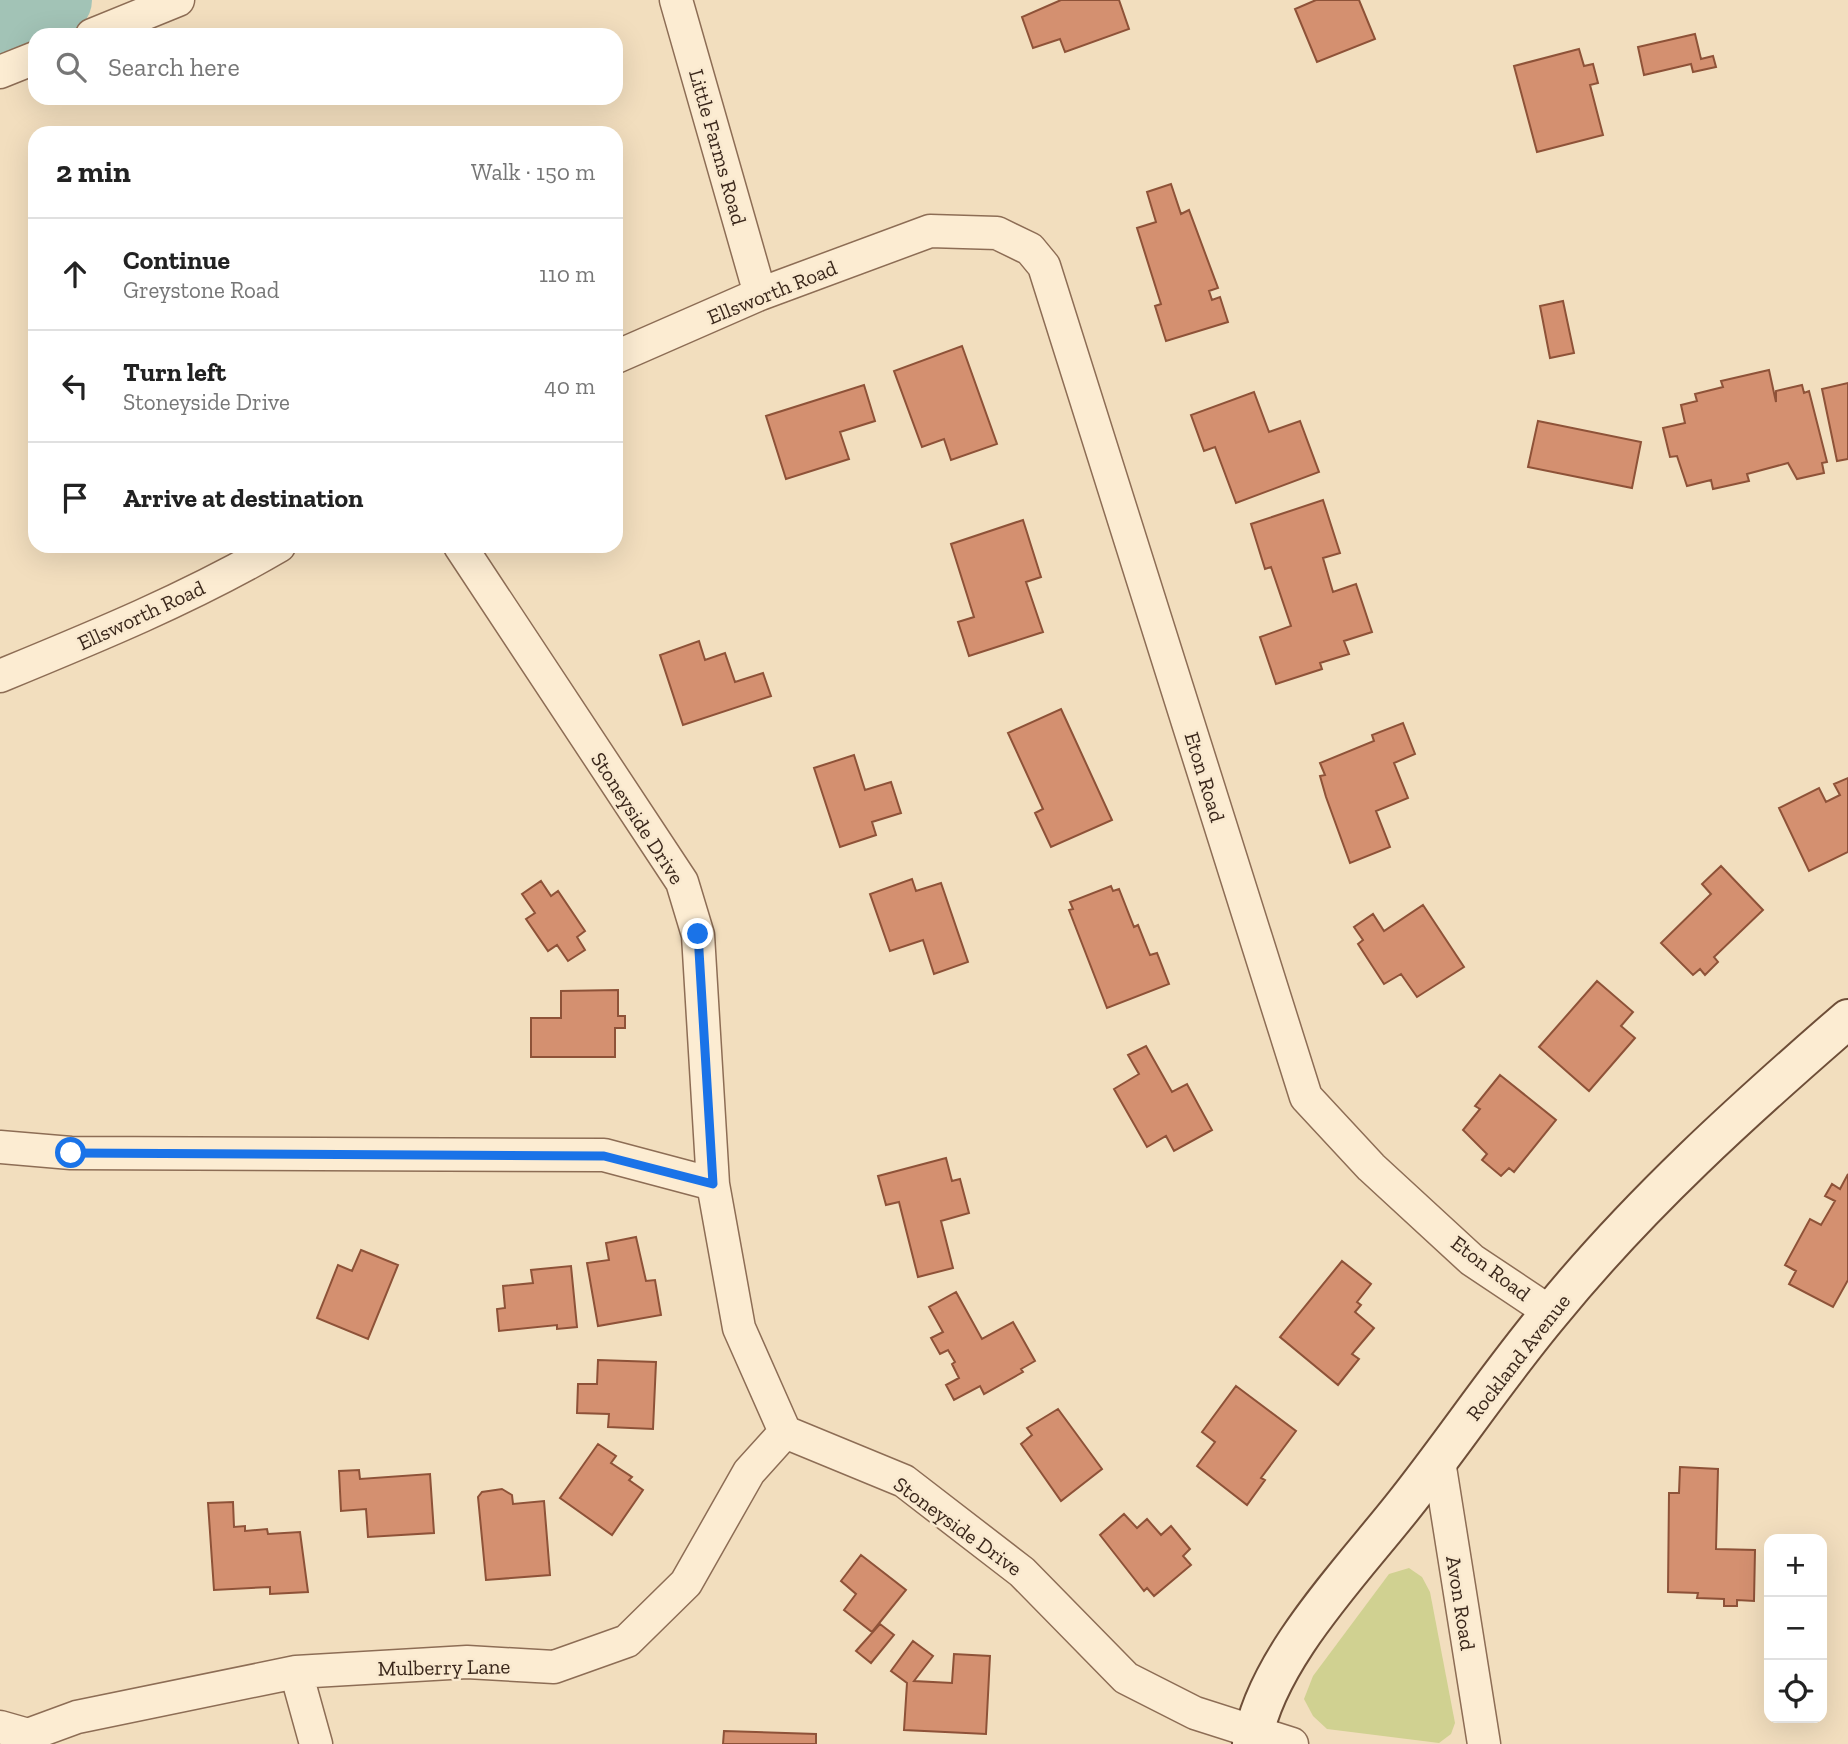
<!DOCTYPE html>
<html lang="en">
<head>
<meta charset="utf-8">
<style>
	body { margin:0; font-family:"Zilla Slab",serif; background:#f2f2f2; color:#222 }
	.controls { position:absolute; right:21px; bottom:21px; display:grid; overflow:hidden; border-radius:14px; box-shadow:0 7px 28px #0002 }
	.controls button { width:63px; height:63px; display:grid; place-items:center; padding:0; border:0; border-bottom:2px solid #e0e0e0; background:#fff; color:#222; font:35px sans-serif }
	.stop { position:absolute; width:21px; height:21px; margin:-16px; border:5px solid #1a73e8; border-radius:50%; background:#fff }
	.stop.end { background:#1a73e8; border-color:#fff; box-shadow:0 2px 7px #0008 }
	.list { margin:0; padding:0; list-style:none }
	h2 { display:flex; justify-content:space-between; align-items:center; height:91px; margin:0; padding:0 28px; font-size:30px }
	h2 small { font-size:23px; font-weight:400; color:#767676 }
	.list li { display:grid; grid-template-columns:46px 1fr auto; gap:21px; align-items:center; box-sizing:border-box; height:112px; padding:0 28px; border-top:2px solid #e0e0e0 }
	.list b { display:block; font-size:26px; white-space:nowrap }
	.list p { margin:0; font-size:23px; white-space:nowrap; color:#767676 }
	.list em { font-size:23px; font-style:normal; color:#767676 }
	.icon { flex:none; width:38px; height:38px; fill:none; stroke:currentColor; stroke-width:2; stroke-linecap:round; stroke-linejoin:round }
	.map { position:relative; flex:none; width:1848px; height:1744px; overflow:hidden }
	.search { position:absolute; background:#fff; box-shadow:0 7px 28px #0002; left:28px; top:28px; width:595px; height:77px; display:flex; align-items:center; gap:18px; box-sizing:border-box; padding:0 24px; border-radius:21px; color:#767676; font-size:26px }
	.panel { position:absolute; background:#fff; box-shadow:0 7px 28px #0002; left:28px; top:126px; width:595px; height:427px; border-radius:21px }
	.map>svg:first-child { display:block }
	.green { fill:#d0d191 }
	.lines { fill:none; stroke-linecap:round; stroke-linejoin:round }
	.river { stroke:#a2c3b6; stroke-width:70 }
	.building { fill:#d49070; stroke:#8e5238; stroke-width:2 }
	.street-casing { stroke:#8d6d55; stroke-width:35 }
	.secondary-casing { stroke:#6e4e38; stroke-width:42 }
	.street { stroke:#fcecd2; stroke-width:32 }
	.secondary { stroke:#fcecd2; stroke-width:38 }
	.route { stroke:#1a73e8; stroke-width:9 }
	.labels { text-anchor:middle; dominant-baseline:central; stroke-width:5; stroke-linejoin:round; paint-order:stroke }
	.street-label { font-size:21px; fill:#3a271b; stroke:#f9e9cf }
</style>
</head>
<body>
<div class="map">
<svg width="1848" height="1744" viewBox="0 0 1848 1744">
	<rect width="100%" height="100%" fill="#f2debe"/>
	<path class="green" d="M1409,1568L1422,1577L1430,1592L1455,1723L1451,1734L1439,1743L1327,1729L1313,1716L1304,1699L1313,1676L1389,1574Z"/>
	<g class="lines">
		<path class="river" d="M0,24L57,0"/>
	</g>
	<path class="building" d="M1061,0H1119L1129,29L1065,52L1060,39L1033,48L1022,17Z
		M1316,0H1359L1375,39L1317,62L1295,9Z
		M1695,34L1701,59L1713,56L1716,67L1693,72L1691,64L1644,75L1638,47Z
		M1579,49L1584,66L1593,64L1598,83L1590,85L1603,135L1537,152L1514,66Z
		M1171,184L1181,214L1189,210L1218,288L1209,291L1212,300L1220,297L1228,322L1166,341L1155,306L1161,304L1137,228L1156,222L1147,192Z
		M1563,301L1574,353L1550,358L1540,306Z
		M962,346L997,444L951,460L944,439L922,447L894,371Z
		M1769,370L1776,402V391L1802,385L1804,393L1809,391L1827,462L1822,463L1824,473L1797,479L1788,463L1747,474L1749,481L1713,489L1711,480L1687,486L1677,456L1670,457L1663,428L1685,423L1681,405L1697,401L1695,394L1723,387L1721,381Z
		M1848,383V459L1837,461L1822,389Z
		M864,385L875,421L840,432L849,459L786,479L766,416Z
		M1254,392L1269,432L1300,421L1319,472L1236,503L1215,447L1204,451L1191,415Z
		M1538,421L1641,442L1632,488L1528,467Z
		M1323,500L1340,553L1323,558L1333,592L1356,584L1372,632L1344,641L1349,654L1320,663L1322,669L1276,684L1260,637L1291,626L1271,567L1265,569L1251,524Z
		M1023,520L1041,577L1026,582L1043,632L969,656L958,622L974,617L951,544Z
		M699,641L705,660L725,653L735,682L763,673L771,696L683,725L660,655Z
		M1061,709L1112,820L1051,847L1035,813L1043,809L1008,733Z
		M1403,723L1415,754L1394,763L1408,798L1376,811L1390,847L1350,863L1326,797L1320,776L1325,775L1320,763L1374,741L1372,735Z
		M854,755L865,790L891,782L901,813L872,822L876,835L840,847L814,768Z
		M1848,778V852L1809,871L1779,808L1819,788L1826,802L1840,795L1834,784Z
		M1721,866L1763,910L1714,957L1718,962L1705,975L1700,969L1693,975L1661,943L1711,894L1702,884Z
		M912,879L916,891L941,883L968,962L934,974L923,940L890,951L870,894Z
		M541,881L551,896L558,891L585,931L577,937L585,950L568,961L557,945L548,951L526,919L535,913L522,894Z
		M1111,886L1113,891L1119,889L1134,927L1138,925L1150,955L1157,953L1169,984L1107,1008L1069,910L1073,909L1070,902Z
		M1423,905L1464,967L1417,997L1401,974L1384,984L1358,944L1363,940L1354,927L1373,914L1384,931Z
		M1597,981L1633,1012L1621,1026L1635,1038L1589,1091L1539,1047Z
		M618,990V1016H625V1028H615V1057H531V1018H561V991Z
		M1146,1046L1172,1092L1187,1084L1212,1130L1174,1151L1166,1136L1147,1147L1114,1089L1139,1074L1128,1055Z
		M1500,1075L1556,1120L1514,1172L1509,1168L1501,1176L1482,1160L1487,1154L1463,1130L1480,1109L1475,1106Z
		M946,1158L952,1181L960,1179L969,1213L941,1221L953,1268L918,1277L899,1202L886,1205L878,1176Z
		M1848,1174V1280L1833,1307L1789,1284L1796,1271L1785,1265L1810,1219L1821,1225L1835,1201L1825,1196L1832,1184L1840,1189Z
		M636,1237L646,1281L655,1280L661,1315L598,1326L587,1263L609,1260L606,1243Z
		M361,1250L398,1265L368,1339L317,1318L338,1265L352,1271Z
		M1342,1261L1371,1284L1357,1302L1361,1305L1355,1312L1374,1328L1352,1354L1359,1359L1338,1385L1280,1337Z
		M571,1266L577,1327L557,1329V1325L499,1331L497,1309L505,1308L503,1286L533,1283L531,1270Z
		M956,1292L982,1339L1013,1322L1035,1361L1021,1369L1023,1372L984,1394L980,1386L954,1400L946,1385L959,1378L952,1364L955,1362L948,1350L940,1354L931,1338L943,1332L929,1307Z
		M598,1360L656,1362L653,1429L608,1427L609,1414L577,1413L578,1384H597Z
		M1236,1386L1296,1431L1261,1478L1265,1480L1247,1505L1197,1466L1215,1442L1202,1432Z
		M1058,1409L1102,1469L1061,1501L1021,1444L1032,1435L1027,1428Z
		M598,1444L616,1456L611,1463L632,1477L629,1480L643,1490L612,1535L560,1498Z
		M1680,1467L1718,1469L1716,1549L1755,1550L1754,1601L1737,1600V1606H1724V1599L1697,1598L1698,1593L1668,1592L1669,1493H1679Z
		M359,1470L360,1479L430,1474L434,1533L368,1537L366,1509L341,1511L339,1471Z
		M502,1489L512,1495L513,1504L544,1501L550,1575L486,1580L478,1497L482,1492Z
		M233,1502L234,1527L245,1526V1531L267,1529L268,1534L300,1532L308,1592L270,1594V1587L214,1590L208,1503Z
		M1124,1514L1137,1528L1147,1519L1161,1535L1171,1526L1190,1549L1183,1556L1191,1565L1154,1596L1147,1588L1144,1591L1100,1535Z
		M861,1555L906,1590L872,1632L844,1610L856,1594L841,1581Z
		M880,1624L894,1635L871,1663L856,1651Z
		M913,1641L933,1656L914,1681L952,1683L954,1654L990,1656L986,1734L904,1730L907,1683L891,1671Z
		M724,1731L816,1734V1744H723Z"/>
	<g class="lines">
		<defs>
			<path id="street" d="M676,0L760,294
				M92,35L178,0
				M0,72L35,58
				M616,357L760,294L930,231L997,233L1030,249L1044,266L1306,1097L1371,1167L1472,1260L1550,1312
				M460,546L682,882L698,935L713,1184L739,1328L785,1432L904,1481L1022,1572L1126,1678L1195,1713L1292,1744
				M0,676C95,637 190,598 279,546
				M0,1147L71,1153L604,1155L713,1184
				M1439,1461L1484,1744
				M296,1672L316,1744
				M0,1727L28,1735L77,1717L296,1672L467,1662L554,1667L627,1641L686,1583L749,1472L785,1432"/>
			<path id="secondary" d="M1252,1744C1264,1661 1353,1570 1404,1505C1454,1442 1499,1374 1551,1312C1639,1204 1743,1110 1848,1019"/>
		</defs>
		<use href="#street" class="street-casing"/>
		<use href="#secondary" class="secondary-casing"/>
		<use href="#street" class="street"/>
		<use href="#secondary" class="secondary"/>
	</g>
	<g class="lines">
		<path class="route" d="M71,1153L604,1156L713,1184L698,934"/>
	</g>
	<g class="labels">
		<g class="street-label">
			<text transform="translate(718 147) rotate(74)">Little Farms Road</text>
			<text transform="translate(772 292) rotate(-22)">Ellsworth Road</text>
			<text transform="translate(141 615) rotate(-25)">Ellsworth Road</text>
			<text transform="translate(1205 777) rotate(73)">Eton Road</text>
			<text transform="translate(638 818) rotate(57)">Stoneyside Drive</text>
			<text transform="translate(1491 1268) rotate(37)">Eton Road</text>
			<text transform="translate(1518 1357) rotate(-52)">Rockland Avenue</text>
			<text transform="translate(958 1526) rotate(36)">Stoneyside Drive</text>
			<text transform="translate(1461 1603) rotate(81)">Avon Road</text>
			<text transform="translate(444 1667) rotate(-1)">Mulberry Lane</text>
		</g>
	</g>
</svg>
<div class="controls">
<button>+</button>
<button>−</button>
<button><svg class="icon" aria-label="locate" viewBox="0 0 24 24"><circle cx="12" cy="12" r="6"/><path d="M12 2v4M12 18v4M2 12h4M18 12h4"/></svg></button>
</div>
<div class="stop" style="left:71px;top:1153px"></div>
<div class="stop end" style="left:698px;top:934px"></div>
<div class="search"><svg class="icon" aria-label="search" viewBox="0 0 24 24"><circle cx="10" cy="10" r="6"/><path d="M15 15l6 6"/></svg>Search here</div>
<section class="panel">
<h2>2 min<small>Walk · 150 m</small></h2>
<ul class="list">
<li><svg class="icon" aria-label="ahead" viewBox="0 0 24 24"><path d="M12 20V5M6 11l6-6 6 6"/></svg><div><b>Continue</b><p>Greystone Road</p></div><em>110 m</em></li>
<li><svg class="icon" aria-label="left" viewBox="0 0 24 24"><path d="M17 20v-9H6M10 6l-5 5 5 5"/></svg><div><b>Turn left</b><p>Stoneyside Drive</p></div><em>40 m</em></li>
<li><svg class="icon" aria-label="arrive" viewBox="0 0 24 24"><path d="M6 21V4h12l-3 4 3 4H6"/></svg><div><b>Arrive at destination</b></div></li>
</ul>
</section>
</div>
</body>
</html>
